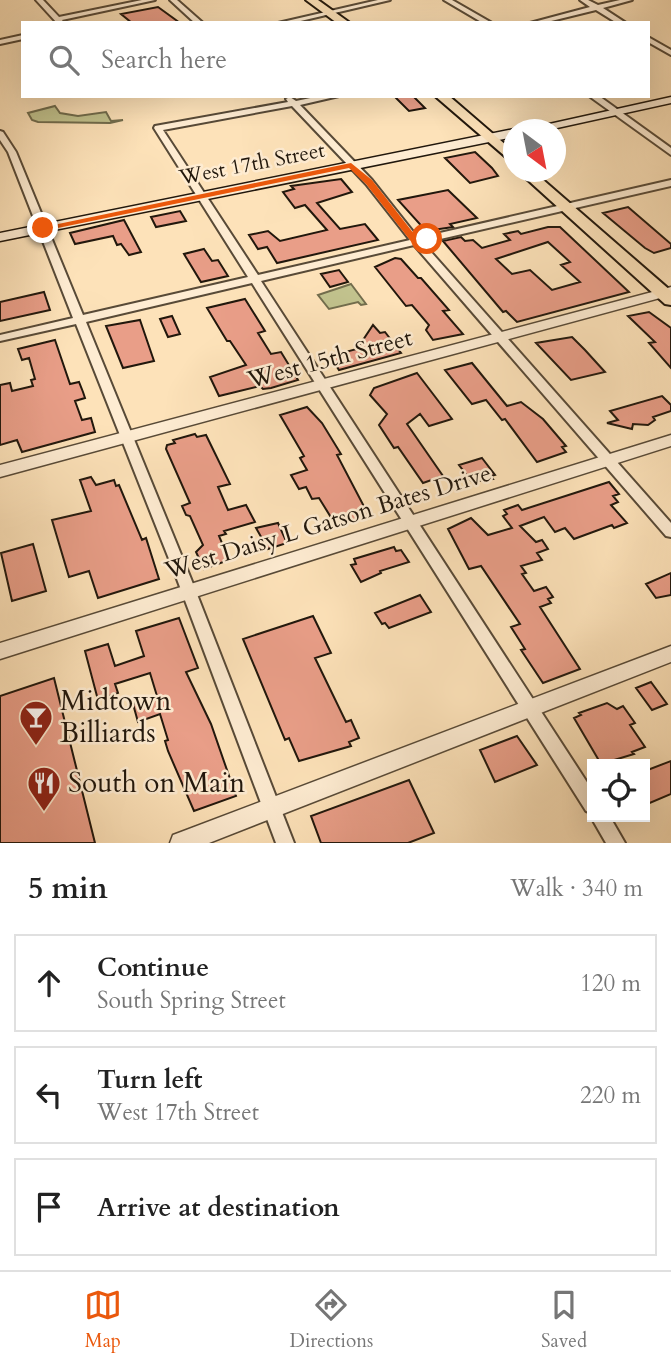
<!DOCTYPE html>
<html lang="en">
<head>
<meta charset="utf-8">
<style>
	body { margin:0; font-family:Cardo,serif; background:#f6f6f6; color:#222 }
	.controls { position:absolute; right:21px; bottom:21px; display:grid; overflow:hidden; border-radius:0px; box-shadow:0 7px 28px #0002 }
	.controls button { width:63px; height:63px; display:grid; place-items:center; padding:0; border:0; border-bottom:2px solid #e0e0e0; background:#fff; color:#222; font:35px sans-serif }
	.compass { position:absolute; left:503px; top:119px; width:63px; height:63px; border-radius:50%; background:#fff; box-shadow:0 7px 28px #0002; rotate:148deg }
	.stop { position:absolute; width:21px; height:21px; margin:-16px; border:5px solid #ea580c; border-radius:50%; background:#fff }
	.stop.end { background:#ea580c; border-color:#fff; box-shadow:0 2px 7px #0008 }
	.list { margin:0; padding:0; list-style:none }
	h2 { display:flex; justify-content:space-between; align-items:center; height:91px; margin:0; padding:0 28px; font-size:30px }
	h2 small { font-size:23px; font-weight:400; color:#767676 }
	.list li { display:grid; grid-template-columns:46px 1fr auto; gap:21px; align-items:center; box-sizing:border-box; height:98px; margin:0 14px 14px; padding:0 14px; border:2px solid #e0e0e0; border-radius:0px }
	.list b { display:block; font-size:26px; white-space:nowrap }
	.list p { margin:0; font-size:23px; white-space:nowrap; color:#767676 }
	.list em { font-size:23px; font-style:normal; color:#767676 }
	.icon { flex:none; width:38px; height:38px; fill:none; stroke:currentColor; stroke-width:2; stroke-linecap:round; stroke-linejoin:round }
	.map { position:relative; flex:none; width:671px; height:843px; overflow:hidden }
	.search { position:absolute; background:#fff; box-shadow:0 7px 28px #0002; left:21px; right:21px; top:21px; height:77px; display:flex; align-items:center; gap:18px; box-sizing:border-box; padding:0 24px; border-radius:0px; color:#767676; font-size:26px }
	.sheet { height:427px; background:#fff }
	nav { display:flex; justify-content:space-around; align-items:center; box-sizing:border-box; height:98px; border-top:2px solid #e0e0e0; background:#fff; font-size:19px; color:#767676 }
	nav a { display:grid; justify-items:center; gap:4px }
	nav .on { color:#ea580c }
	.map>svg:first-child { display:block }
	.green { fill:#c2c38e; stroke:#726d4d; stroke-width:2 }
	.building { fill:#e99e88; stroke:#21170c; stroke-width:2; fill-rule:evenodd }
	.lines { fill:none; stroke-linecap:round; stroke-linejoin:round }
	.minor-casing { stroke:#584a37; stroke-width:4 }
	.tertiary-casing { stroke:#584a37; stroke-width:3 }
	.secondary-casing { stroke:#21170c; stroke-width:3 }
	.primary-casing { stroke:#21170c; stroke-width:4 }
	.minor { fill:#feecd2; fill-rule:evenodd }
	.tertiary { fill:#feecd2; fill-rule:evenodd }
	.secondary { fill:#feecd2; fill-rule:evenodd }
	.primary { fill:#fde2b9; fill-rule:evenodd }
	.route { fill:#ea580c }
	.labels { text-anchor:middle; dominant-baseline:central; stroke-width:5; stroke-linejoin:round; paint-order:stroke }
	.far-street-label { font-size:21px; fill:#21170c; stroke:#feecd2 }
	.street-label { font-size:24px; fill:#21170c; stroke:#feecd2 }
	.near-poi-label { font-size:28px; fill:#21170c; stroke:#feecd2; text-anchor:start }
</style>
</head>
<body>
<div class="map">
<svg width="671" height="843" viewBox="0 0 671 843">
	<rect width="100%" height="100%" fill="#fde2b9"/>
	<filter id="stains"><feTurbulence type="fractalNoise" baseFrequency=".00286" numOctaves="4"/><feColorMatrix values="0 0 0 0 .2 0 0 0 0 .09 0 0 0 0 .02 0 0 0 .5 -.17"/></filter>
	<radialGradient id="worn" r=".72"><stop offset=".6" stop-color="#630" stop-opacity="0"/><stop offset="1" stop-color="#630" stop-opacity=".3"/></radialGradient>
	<path class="green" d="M55,106L60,113L78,116L106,112L111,121L123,120L110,123L38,122L32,120L28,113Z
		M351,284L366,304L361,305L358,302L329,309L318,295Z"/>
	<path class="building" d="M158,7L180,23H132L121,14Z
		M394,96H413L425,108L409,111Z
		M475,152L492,168L498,176L470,183L445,158Z
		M341,179L352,192L317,203L340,229L365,224L378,240L277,263L267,247L258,249L249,235L268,231L280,241L327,230L305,205L295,208L283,192L294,189L291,186Z
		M448,190L477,218L450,224L453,227L426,231L398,200Z
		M628,207L671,244V248L654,253L645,248L603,213Z
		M180,211L186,221L156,227L151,217Z
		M124,220L141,252L129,255L121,244L117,245L113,236L75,244L70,233Z
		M548,227H560L629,292L517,322L506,311L503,312L443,241L461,237L465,241L473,240L482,248L510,240L504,234L518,231L521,234ZM548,242L570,262L561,265L580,282L552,290L530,270L512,274L496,259Z
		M204,249L212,261L218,260L228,276L201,282L184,254Z
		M395,258L401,259L418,278H421L449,310L443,311L463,334L433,340L426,330L429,325L412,305L406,306L375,267Z
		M339,270L348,282L330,287L321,274Z
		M44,292L50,310L0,321V302Z
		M245,299L265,331L258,333L271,354L281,352L298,380L271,388L263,389L260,386L219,396L210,377L246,365L230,341H227L207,308Z
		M649,312L671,328V368L649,343L655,342L628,316Z
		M172,316L180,334L168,337L160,319Z
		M140,320L154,361L123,368L106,326Z
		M373,325L380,333L385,332L401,353L339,370L330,356L357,349Z
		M572,337L585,350L605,372L571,380L536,343Z
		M55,340L70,384L79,382L83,392L85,398L75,401L82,420L91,418L95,432L22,452L17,440L0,445V385L10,383L12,391L33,386L31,380L35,379L29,358L22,360L18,349Z
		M472,363L507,406L521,402L543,419L566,446L562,447L566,452L537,462L505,419L502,420L486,400L472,404L445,370Z
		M417,373L452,419L429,426L420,414L407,424L443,476L423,483L398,447L394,448L379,425L387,414L370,395L374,388Z
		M662,396L671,405V411L653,417L655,420L648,425L633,424L632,429L607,423L618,420L610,411Z
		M307,407L322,423L341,454L337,455L369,516L352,522H343L340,517L332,519L319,498L312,499L306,487L299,489L291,475L307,470L300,458L304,456L280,415Z
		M195,434L197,437L206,435L230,484L218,487L228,510L246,505L255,522L224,531L226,534L219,536L229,560L204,569L196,552L203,545L190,516L186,515L182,506L190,503L166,449L167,445L175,443L173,440Z
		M482,458L495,475L491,476L493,479L472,482L459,465Z
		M91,477L96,485L114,480L116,486L119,485L142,540L146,538L159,579L98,598L89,571L69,577L52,520L91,511L80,480Z
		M609,482L619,494L613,496L618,502L611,505L627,523L614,528L612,525L574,539L565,528L555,532L544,517L520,526L536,542L542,540L548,549L537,553L542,560L521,566L526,573L522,574L534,591L546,587L553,597L548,599L551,603L540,607L580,669L543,683L521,650L525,649L511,627L520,624L481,566L469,569L448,529L471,518L488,535L512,528L503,516L507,514L504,510L518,505L522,510Z
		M278,523L287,543L268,549L256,528Z
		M33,544L46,591L12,601L1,553Z
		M394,547L396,551L401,550L409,562L380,571L381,573L361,582L351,565L356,564L354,559Z
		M671,573V595L656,598L646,584Z
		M420,595L431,612L389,628L385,623L382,624L375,613Z
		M313,616L331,653L315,658L346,722L351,720L359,738L349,742L351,746L299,761L289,738L285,740L243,639Z
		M179,618L198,668L186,672L211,724L236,796L194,811L168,751L165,741L168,740L160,714L138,722L133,704L157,696L150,673L115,684L118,693L98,700L85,651L108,644L115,666L144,656L136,631Z
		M54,678L95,843H0V696Z
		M651,682L667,704L652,710L636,688Z
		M607,703L617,709L623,706L635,723L630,725L645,747L632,752L634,754L601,764L574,718L581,715L579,713Z
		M517,736L537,765L495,782L480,750Z
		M671,761V794L645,805V771Z
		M409,780L434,833L408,843H321L311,816Z"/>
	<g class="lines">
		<defs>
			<path id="minor" d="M36,0H43L59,17L142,0H155L62,20L64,23H57Z
				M170,0H177L203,23H195Z
				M378,0H390L292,23H278Z
				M444,0H452L492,23H483Z
				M580,0H588L598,5L620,0H632L603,8L626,23H617L596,10L543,23H530L590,7Z
				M23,35V39L0,44V40Z
				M648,37L671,50V55L648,42Z
				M320,96H339L300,105L372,180L418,238L671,180V186L423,243L671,523V537L666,536L414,245L261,281L592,790V813L586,811L252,283L86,322L191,579L294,843H276L177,579L76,324L0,341V335L73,318L8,152L0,140V131L3,132L16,152L83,315L248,277L154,128L155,126L288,102L286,99L290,97L296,101ZM292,106L366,184L410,240L258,275L163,130Z
				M589,96H599L671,148V155Z
				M592,815V817H610L625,843H606L591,817Z"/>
			<path id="tertiary" d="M671,287V295L0,477V465Z
				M671,435V446L0,659V643Z
				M671,646V662L209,843H170L173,835L181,832Z"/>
			<path id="secondary" d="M671,97V103L548,130H522Z
				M514,129V137L0,241V233Z"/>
			<path id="primary" d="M306,0H318L350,23H337Z
				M435,96H449L514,152V164Z
				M519,172H534L671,291V305L665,304Z"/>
		</defs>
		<use href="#minor" class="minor-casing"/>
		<use href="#tertiary" class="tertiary-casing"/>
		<use href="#secondary" class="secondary-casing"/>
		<use href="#primary" class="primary-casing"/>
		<use href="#minor" class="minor"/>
		<use href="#tertiary" class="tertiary"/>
		<use href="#secondary" class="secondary"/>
		<use href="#primary" class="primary"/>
	</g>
	<path class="route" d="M351,163L372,180L418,239L427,237L431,241L413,244L366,184L349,168L43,231L39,228Z"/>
	<defs>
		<symbol id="bar-pin" viewBox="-11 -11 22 30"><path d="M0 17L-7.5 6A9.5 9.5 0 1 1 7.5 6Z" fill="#8f2418" stroke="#feecd2"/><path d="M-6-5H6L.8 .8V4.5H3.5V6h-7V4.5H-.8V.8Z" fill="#fff"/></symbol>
		<symbol id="restaurant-pin" viewBox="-11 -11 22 30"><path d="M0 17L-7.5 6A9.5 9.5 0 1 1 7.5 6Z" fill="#8f2418" stroke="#feecd2"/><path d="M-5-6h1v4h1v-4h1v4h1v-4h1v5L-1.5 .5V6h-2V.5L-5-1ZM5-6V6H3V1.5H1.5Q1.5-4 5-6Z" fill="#fff"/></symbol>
	</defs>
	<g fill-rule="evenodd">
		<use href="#bar-pin" x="17" y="698" width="38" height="52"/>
		<use href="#restaurant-pin" x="25" y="764" width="38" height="52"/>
	</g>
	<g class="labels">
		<g class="far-street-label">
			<text transform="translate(252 164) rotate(-11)">West 17th Street</text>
		</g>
		<g class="street-label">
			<text transform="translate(330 359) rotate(-15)">West 15th Street</text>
			<text transform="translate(328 522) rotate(-17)">West Daisy L Gatson Bates Drive</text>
		</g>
		<g class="near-poi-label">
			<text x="60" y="701">Midtown<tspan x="60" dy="32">Billiards</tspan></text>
			<text x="68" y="783">South on Main</text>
		</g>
	</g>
	<rect width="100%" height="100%" filter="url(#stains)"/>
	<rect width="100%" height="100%" fill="url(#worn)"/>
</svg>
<div class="controls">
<button><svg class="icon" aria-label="locate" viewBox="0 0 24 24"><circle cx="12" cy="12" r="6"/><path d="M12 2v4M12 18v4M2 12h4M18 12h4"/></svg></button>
</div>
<svg class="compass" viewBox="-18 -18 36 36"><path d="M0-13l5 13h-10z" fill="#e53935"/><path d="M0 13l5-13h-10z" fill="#767676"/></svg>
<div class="stop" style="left:427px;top:239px"></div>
<div class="stop end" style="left:43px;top:228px"></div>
<div class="search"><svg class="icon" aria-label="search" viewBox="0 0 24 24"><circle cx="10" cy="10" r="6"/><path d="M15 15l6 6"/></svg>Search here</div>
</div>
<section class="sheet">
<h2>5 min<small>Walk · 340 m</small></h2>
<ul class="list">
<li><svg class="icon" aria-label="ahead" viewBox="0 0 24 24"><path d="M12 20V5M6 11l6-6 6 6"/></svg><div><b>Continue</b><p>South Spring Street</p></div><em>120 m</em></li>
<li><svg class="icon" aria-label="left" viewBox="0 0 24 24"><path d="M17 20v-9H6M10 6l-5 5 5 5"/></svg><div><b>Turn left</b><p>West 17th Street</p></div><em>220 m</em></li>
<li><svg class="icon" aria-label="arrive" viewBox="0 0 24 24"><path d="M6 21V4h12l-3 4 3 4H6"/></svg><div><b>Arrive at destination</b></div></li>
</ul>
</section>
<nav>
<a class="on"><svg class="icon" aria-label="map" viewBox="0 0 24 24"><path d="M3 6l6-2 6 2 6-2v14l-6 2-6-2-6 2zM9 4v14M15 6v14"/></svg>Map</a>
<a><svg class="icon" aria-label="directions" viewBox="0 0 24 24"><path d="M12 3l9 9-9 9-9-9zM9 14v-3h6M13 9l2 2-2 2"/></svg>Directions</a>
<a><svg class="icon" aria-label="saved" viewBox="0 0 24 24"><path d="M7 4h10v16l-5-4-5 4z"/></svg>Saved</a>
</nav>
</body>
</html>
